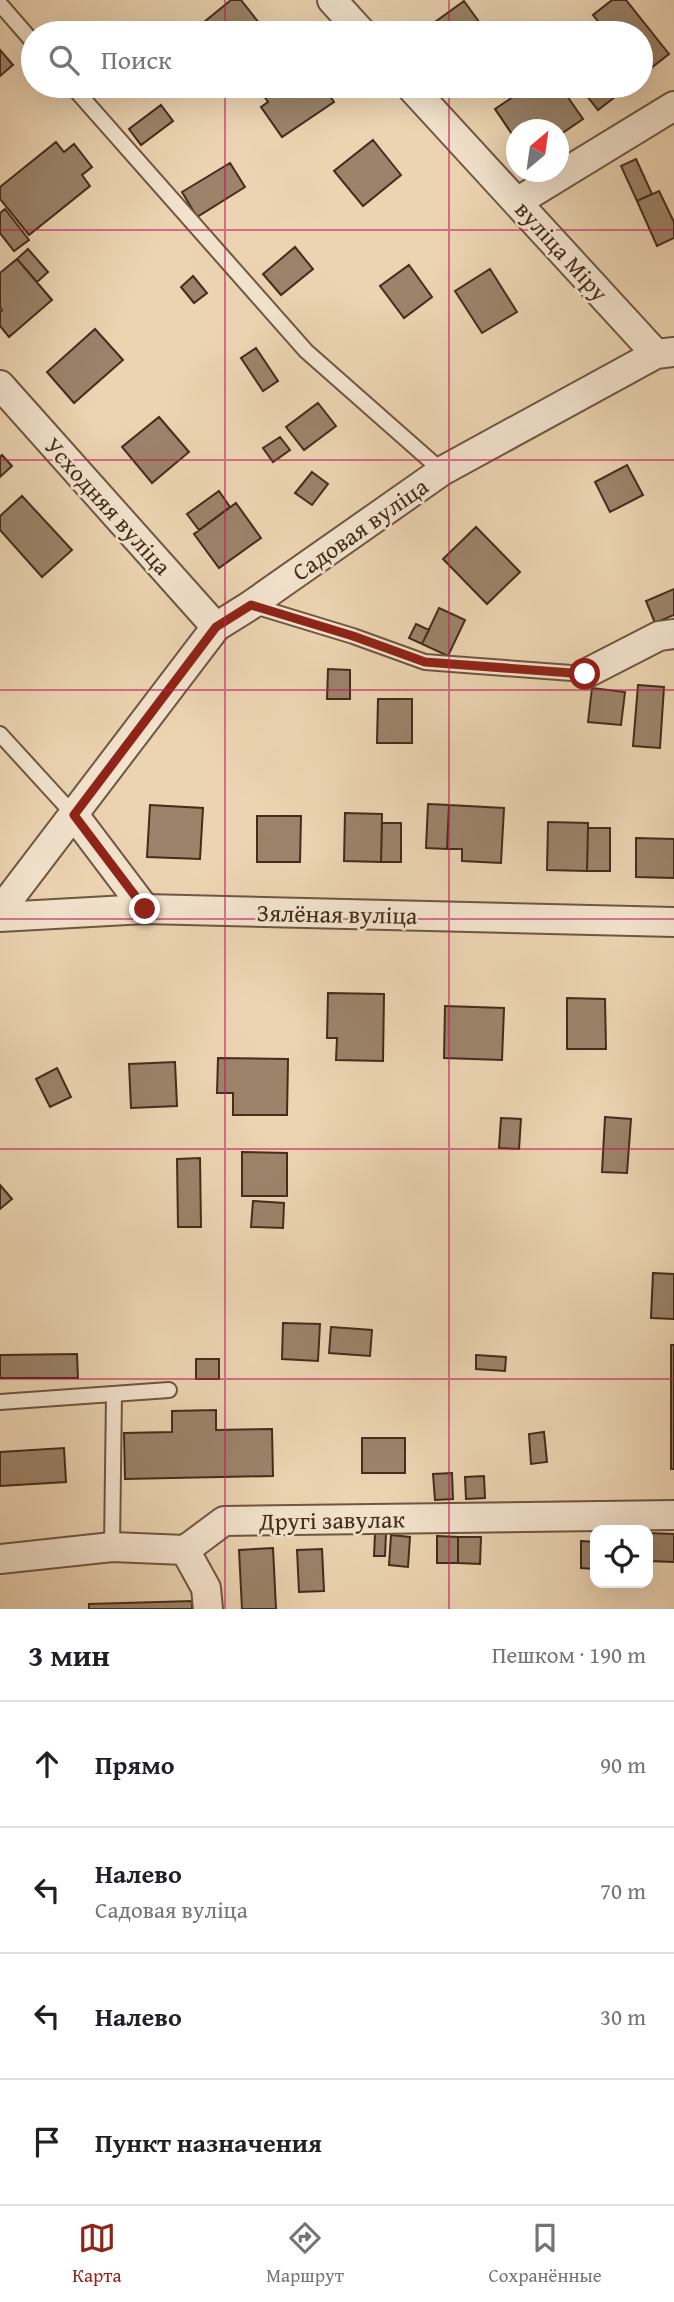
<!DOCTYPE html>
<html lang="ru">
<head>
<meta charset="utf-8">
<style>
	body { margin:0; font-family:"Gentium Book Plus",serif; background:#f6f6f6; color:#202124 }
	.controls { position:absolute; right:21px; bottom:21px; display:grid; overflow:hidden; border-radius:14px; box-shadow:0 7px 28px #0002 }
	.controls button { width:63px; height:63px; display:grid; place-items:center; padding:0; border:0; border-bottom:2px solid #e0e0e0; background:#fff; color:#202124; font:35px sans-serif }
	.compass { position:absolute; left:506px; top:119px; width:63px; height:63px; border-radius:50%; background:#fff; box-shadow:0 7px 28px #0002; rotate:29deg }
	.stop { position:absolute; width:21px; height:21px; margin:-16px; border:5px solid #8f2418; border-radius:50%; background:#fff }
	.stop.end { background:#8f2418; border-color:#fff; box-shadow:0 2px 7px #0008 }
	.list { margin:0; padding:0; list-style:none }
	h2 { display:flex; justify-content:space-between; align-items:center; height:91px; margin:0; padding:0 28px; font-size:30px }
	h2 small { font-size:23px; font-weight:400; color:#757577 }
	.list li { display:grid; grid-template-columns:46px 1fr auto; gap:21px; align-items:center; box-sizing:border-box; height:126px; padding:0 28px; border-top:2px solid #e0e0e0 }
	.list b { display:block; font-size:26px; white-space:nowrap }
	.list p { margin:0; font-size:23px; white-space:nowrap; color:#757577 }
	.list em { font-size:23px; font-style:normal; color:#757577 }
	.icon { flex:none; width:38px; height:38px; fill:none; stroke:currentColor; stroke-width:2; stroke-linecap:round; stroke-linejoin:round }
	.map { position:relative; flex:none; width:674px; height:1609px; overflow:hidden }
	.search { position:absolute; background:#fff; box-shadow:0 7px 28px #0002; left:21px; right:21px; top:21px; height:77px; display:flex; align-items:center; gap:18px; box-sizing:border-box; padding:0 24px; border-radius:38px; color:#757577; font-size:26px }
	.sheet { height:595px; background:#fff }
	nav { display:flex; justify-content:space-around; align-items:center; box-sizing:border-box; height:98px; border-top:2px solid #e0e0e0; background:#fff; font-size:19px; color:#757577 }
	nav a { display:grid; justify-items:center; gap:4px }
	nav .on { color:#8f2418 }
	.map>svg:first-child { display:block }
	.building { fill:#9c836a; stroke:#452c1b; stroke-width:2 }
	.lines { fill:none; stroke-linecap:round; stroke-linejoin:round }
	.service-casing { stroke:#6f5641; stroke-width:18 }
	.minor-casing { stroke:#6f5641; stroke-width:32 }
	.service { stroke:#f3e3cd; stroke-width:14 }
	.minor { stroke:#f3e3cd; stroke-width:28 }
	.route { stroke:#8f2418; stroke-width:9 }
	.grid { fill:none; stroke:#c2185b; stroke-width:2; stroke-opacity:0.55 }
	.labels { text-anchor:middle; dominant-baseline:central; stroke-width:5; stroke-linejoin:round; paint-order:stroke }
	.street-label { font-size:24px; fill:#452c1b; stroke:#f3e3cd }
</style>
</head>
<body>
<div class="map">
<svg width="674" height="1609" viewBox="0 0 674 1609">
	<rect width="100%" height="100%" fill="#ecd4b2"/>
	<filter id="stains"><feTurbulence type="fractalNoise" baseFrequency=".00286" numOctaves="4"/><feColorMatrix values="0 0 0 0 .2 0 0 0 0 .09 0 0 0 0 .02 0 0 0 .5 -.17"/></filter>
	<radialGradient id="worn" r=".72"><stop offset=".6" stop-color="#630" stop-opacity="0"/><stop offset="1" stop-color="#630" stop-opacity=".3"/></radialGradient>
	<path class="building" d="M231,0H241L267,33H203L198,27Z
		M612,0H626L669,54L641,76V33H596L593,30L600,24L593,15Z
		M464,1L487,33H432L428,27Z
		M0,50L13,65L0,76Z
		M257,86H323L334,102L282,137L261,107L268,102Z
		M529,86H560L583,119L558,136V130H516V140L495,109Z
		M579,86H629L598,110Z
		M161,105L173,121L141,145L129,129Z
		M373,140L401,175L363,206L334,171Z
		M56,142L64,152L74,144L92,167L82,175L90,186L29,235L0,199V187Z
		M636,159L652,194L637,201L621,166Z
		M230,163L245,187L197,217L182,192Z
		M659,191L674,222V238L657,246L637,201Z
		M5,209L29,240L14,251L0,233V213Z
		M295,247L313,269L281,295L263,274Z
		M28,249L48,272L37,282L17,259Z
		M17,259L52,300L9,337L0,326V312L2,310L0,307V273Z
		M409,265L432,297L404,318L380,286Z
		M490,269L517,312L482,333L455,291Z
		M193,276L207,293L194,303L181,287Z
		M95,329L123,360L74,403L47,372Z
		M256,348L278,381L263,391L241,358Z
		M318,403L336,426L304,450L286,427Z
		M159,417L189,452L152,483L122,447Z
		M280,437L290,450L273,462L263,448Z
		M2,455L12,466L0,477V457Z
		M627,465L643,495L610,512L595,482Z
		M312,472L328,484L312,505L295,493Z
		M219,491L230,507L199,530L187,514Z
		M22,496L72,550L42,577L0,530V516Z
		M236,503L261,538L219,568L194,534Z
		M476,527L520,572L487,604L443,559Z
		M674,589V615L655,623L646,601Z
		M439,608L465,620L448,656L422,644Z
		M416,624L429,630L422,644L409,638Z
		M328,669L350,670V699H327Z
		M638,685L664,687L660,748L633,746Z
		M592,688L625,692L621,725L588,722Z
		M378,699H412V743H377Z
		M428,804L449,805L447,849L426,848Z
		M150,805L203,808L200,859L147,857Z
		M449,805L504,808L501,863L462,861V849H447Z
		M345,813L382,814L381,862L344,861Z
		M257,816H301L300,862H257Z
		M548,822L588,823L587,871L547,870Z
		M382,823H401V862H381Z
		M588,828H610V871H587Z
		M636,838L674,839V878L636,877Z
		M328,993L384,994L383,1061L336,1060L337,1038H327Z
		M567,998L605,999L606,1049H567Z
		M445,1006L504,1008L502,1060L444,1058Z
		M218,1058L288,1059L287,1115H233V1093H217Z
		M175,1062L177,1106L131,1108L129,1064Z
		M57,1068L71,1097L50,1107L36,1079Z
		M605,1117L631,1119L627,1173L602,1172Z
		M501,1118L521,1119L519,1149L499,1148Z
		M242,1152L287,1153V1196H242Z
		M200,1158L201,1227H178L177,1159Z
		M0,1185L12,1199L0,1209Z
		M253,1201L284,1203L283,1228L251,1227Z
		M653,1273L674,1274V1319L651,1318Z
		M283,1323L320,1324L318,1361L282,1359Z
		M331,1327L372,1330L370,1356L329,1353Z
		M671,1345H674V1469H671Z
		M77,1354L78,1378H0V1355Z
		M476,1355L506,1357L505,1371L476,1369Z
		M196,1359H219V1379H196Z
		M216,1410V1430L272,1429L273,1476L125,1479L124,1433L172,1432V1411Z
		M544,1432L547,1462L531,1464L529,1434Z
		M362,1438H405V1473H362Z
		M64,1448L66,1482L0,1486V1452Z
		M452,1473L453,1499L435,1500L433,1474Z
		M484,1476L485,1498L466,1499L465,1477Z
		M375,1533H386L385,1556H374Z
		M648,1533L674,1534V1562L648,1561Z
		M391,1535L410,1537L408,1567L389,1565Z
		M437,1536L458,1537V1563H437Z
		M458,1537H481L480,1564L458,1563Z
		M581,1541L595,1542V1569L581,1568Z
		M273,1548L276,1609H242L239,1550Z
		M322,1549L324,1591L299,1592L297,1550Z
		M192,1601V1609H89V1604Z"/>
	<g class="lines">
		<defs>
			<path id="service" d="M0,4L33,42
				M72,86L306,351L442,471
				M251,605L353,636L425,662L585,674
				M0,734L74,815
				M0,1402L169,1390
				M112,1547L114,1395"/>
			<path id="minor" d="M332,0L362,33
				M410,86L656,354
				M517,202L674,106
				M0,385L216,627
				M585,674L659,636L674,634
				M74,815L145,909
				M0,911L216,627L251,605L442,471L656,354L674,352
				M0,917L145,909L674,922
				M185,1550L206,1588L208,1609
				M0,1559L112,1547L185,1550L224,1521L674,1515"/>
		</defs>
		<use href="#service" class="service-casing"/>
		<use href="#minor" class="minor-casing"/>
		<use href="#service" class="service"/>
		<use href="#minor" class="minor"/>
	</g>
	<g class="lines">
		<path class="route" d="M145,909L74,815L216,627L251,605L353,636L425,662L585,674"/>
	</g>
	<path class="grid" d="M225,0V33M449,0V33M225,86V1609M449,86V1609M0,230H674M0,460H674M0,690H674M0,919H674M0,1149H674M0,1379H674"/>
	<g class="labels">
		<g class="street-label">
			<text transform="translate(562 251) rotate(48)">вуліца Міру</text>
			<text transform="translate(108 506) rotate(48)">Усходняя вуліца</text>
			<text transform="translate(360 529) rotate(-35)">Садовая вуліца</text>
			<text transform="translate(337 914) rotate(1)">Зялёная вуліца</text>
			<text transform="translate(332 1520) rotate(-1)">Другі завулак</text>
		</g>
	</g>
	<rect width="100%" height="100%" filter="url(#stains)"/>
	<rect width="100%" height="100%" fill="url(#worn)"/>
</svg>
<div class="controls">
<button><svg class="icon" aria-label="locate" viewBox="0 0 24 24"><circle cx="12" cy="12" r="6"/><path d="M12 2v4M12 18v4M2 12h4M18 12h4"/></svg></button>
</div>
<svg class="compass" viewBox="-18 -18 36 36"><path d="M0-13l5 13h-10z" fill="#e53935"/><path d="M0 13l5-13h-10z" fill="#757577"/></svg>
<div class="stop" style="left:585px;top:674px"></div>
<div class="stop end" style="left:145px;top:909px"></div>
<div class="search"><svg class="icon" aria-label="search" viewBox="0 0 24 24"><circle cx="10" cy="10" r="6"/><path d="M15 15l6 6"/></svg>Поиск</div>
</div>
<section class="sheet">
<h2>3 мин<small>Пешком · 190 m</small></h2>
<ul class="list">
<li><svg class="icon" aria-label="ahead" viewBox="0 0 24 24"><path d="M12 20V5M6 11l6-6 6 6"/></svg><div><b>Прямо</b></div><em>90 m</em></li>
<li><svg class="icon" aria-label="left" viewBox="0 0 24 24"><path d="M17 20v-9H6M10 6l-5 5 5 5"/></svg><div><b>Налево</b><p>Садовая вуліца</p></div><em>70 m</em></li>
<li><svg class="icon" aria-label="left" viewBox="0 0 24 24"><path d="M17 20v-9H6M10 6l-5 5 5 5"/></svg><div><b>Налево</b></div><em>30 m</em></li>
<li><svg class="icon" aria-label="arrive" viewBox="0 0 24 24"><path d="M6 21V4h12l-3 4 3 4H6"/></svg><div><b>Пункт назначения</b></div></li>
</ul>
</section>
<nav>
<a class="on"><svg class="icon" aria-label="map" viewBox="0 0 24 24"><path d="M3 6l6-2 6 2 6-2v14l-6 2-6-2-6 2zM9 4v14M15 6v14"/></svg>Карта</a>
<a><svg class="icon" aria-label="directions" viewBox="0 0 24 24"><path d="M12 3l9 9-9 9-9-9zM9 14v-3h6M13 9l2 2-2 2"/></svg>Маршрут</a>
<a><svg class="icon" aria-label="saved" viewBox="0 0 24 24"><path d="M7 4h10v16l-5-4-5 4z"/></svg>Сохранённые</a>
</nav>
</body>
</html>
